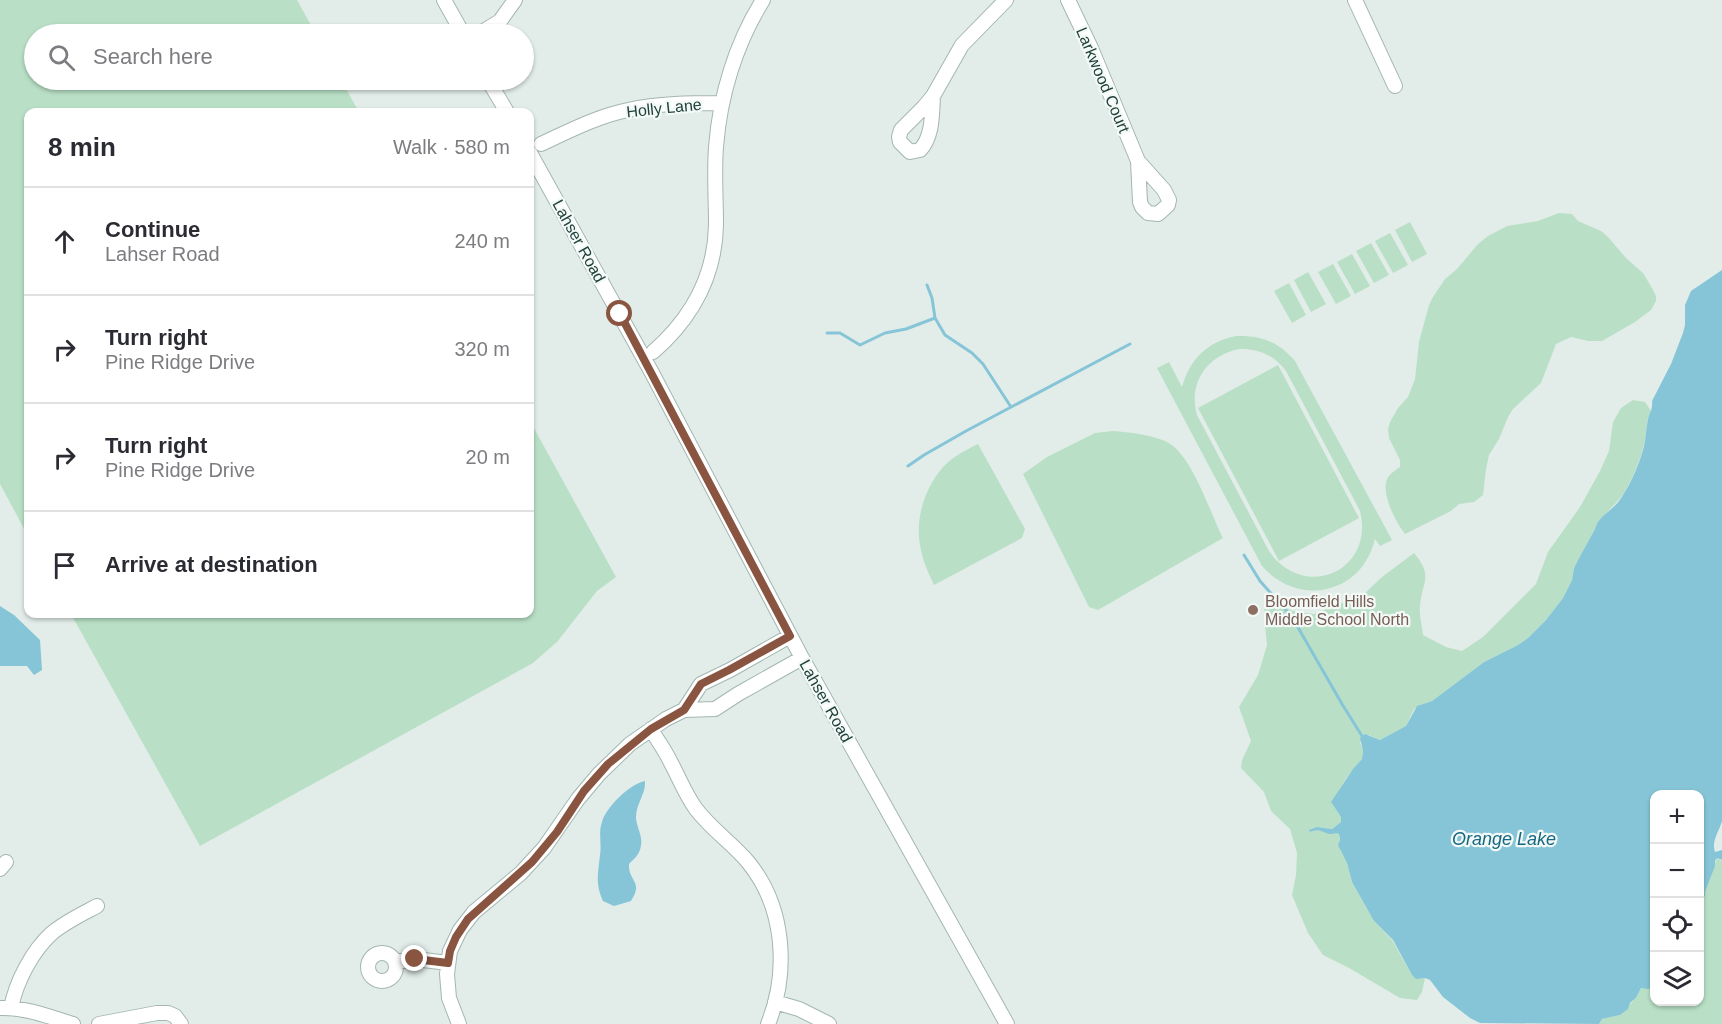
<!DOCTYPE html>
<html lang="en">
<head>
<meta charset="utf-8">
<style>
	body { margin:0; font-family:Helvetica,sans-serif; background:#f7f7f7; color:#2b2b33 }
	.controls { position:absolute; right:18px; bottom:18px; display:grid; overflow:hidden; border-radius:12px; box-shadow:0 2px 4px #0004 }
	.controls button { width:54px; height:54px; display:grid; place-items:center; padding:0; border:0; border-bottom:2px solid #e1e1e2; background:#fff; color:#2b2b33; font:30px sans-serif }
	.stop { position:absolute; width:18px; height:18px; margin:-14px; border:4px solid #895440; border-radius:50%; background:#fff }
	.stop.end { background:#895440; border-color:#fff; box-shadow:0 2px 6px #0008 }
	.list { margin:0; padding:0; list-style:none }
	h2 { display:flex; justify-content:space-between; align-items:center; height:78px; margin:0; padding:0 24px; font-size:26px }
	h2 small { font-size:20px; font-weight:400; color:#7c7c81 }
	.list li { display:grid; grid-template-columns:39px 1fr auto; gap:18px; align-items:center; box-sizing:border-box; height:108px; padding:0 24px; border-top:2px solid #e1e1e2 }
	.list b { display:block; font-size:22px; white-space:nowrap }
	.list p { margin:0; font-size:20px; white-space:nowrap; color:#7c7c81 }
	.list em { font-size:20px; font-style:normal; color:#7c7c81 }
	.icon { flex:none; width:33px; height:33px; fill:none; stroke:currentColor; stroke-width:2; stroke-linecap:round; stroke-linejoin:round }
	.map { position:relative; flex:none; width:1722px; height:1024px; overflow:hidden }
	.search { position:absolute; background:#fff; box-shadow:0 2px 4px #0004; left:24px; top:24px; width:510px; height:66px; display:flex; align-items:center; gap:15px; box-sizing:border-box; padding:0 21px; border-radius:33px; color:#7c7c81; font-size:22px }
	.panel { position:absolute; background:#fff; box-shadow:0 2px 4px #0004; left:24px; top:108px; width:510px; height:510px; border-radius:12px }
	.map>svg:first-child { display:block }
	.green { fill:#b9e0c6; fill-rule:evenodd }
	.water { fill:#86c5d7 }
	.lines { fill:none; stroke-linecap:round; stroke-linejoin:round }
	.stream { stroke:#86c5d7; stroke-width:3 }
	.minor-casing { stroke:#a4b6b1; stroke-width:16 }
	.minor { stroke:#fff; stroke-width:14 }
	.route { stroke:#895440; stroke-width:8 }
	.education-dot { fill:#8d6e63; stroke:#f3f9f7; stroke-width:2 }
	.labels { text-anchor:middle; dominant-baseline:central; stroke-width:4.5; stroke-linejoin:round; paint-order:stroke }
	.street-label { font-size:16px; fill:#20403a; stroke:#f3f9f7 }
	.education-label { font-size:16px; fill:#785e54; stroke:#f3f9f7; text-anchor:start }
	.water-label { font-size:18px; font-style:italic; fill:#156881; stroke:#f3f9f7 }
</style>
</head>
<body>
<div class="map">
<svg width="1722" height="1024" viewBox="0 0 1722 1024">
	<rect width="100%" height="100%" fill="#e2ede9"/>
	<path class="green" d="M0,0H297L316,34H34V80H341L359,112H28V536L0,484Z
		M1559,213L1572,214L1578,221L1601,231L1608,237L1626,258L1643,273L1652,288L1656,296V301L1651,310L1635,322L1602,341H1588L1571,337L1556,344L1541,383L1513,409L1508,417L1499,439L1489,455L1486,469L1483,495L1474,502L1459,504L1451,511L1405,534C1396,523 1378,489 1389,476C1392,472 1396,470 1400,467V460L1389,438L1388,429L1390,422L1398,408L1408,397L1415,379L1419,342L1429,305L1433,297L1445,279L1457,269L1478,244L1488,236L1507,226L1538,221Z
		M1410,222L1427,254L1412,262L1395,230Z
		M1390,233L1408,265L1393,273L1375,241Z
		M1371,243L1389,275L1374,283L1356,251Z
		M1352,254L1370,286L1355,294L1337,262Z
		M1333,264L1351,296L1336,304L1318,272Z
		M1308,272L1326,304L1311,312L1294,280Z
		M1289,283L1306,315L1292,323L1274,291Z
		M1236,336C1261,335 1279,342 1295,361L1392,540L1380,546L1375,539C1362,594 1299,608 1262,566L1157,368L1169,362L1182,387C1190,359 1207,342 1236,336ZM1240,349C1259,349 1274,355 1286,371L1360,511C1375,571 1304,602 1269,551L1197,415C1188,383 1207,355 1240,349Z
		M1278,365L1359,518L1279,561L1198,408Z
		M1633,400L1645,402L1651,411C1645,422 1647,436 1643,448C1640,461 1633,476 1627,488C1620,503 1598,517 1595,529L1579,558L1574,568L1572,580L1563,598L1546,620L1528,638L1518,645L1484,662L1432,701L1422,704L1414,709L1406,726L1380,740L1369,735L1360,742L1363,751L1362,759L1347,777L1336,795L1333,805L1341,817V822L1332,829L1317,827L1310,832C1321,828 1322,833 1331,833C1333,834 1336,833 1339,834L1341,851L1347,863L1352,882L1374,921L1392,940L1412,975L1416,978H1425L1422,992L1417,1000L1400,998L1349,968L1323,955L1308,933L1292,895L1296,875L1297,853L1290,829L1271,811L1264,792L1241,768L1242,760L1251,741L1239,707L1258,675L1267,645L1264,616L1265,602H1273L1293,611L1314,614L1363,595L1382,577L1414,553C1434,577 1422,581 1420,606C1419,615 1422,626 1423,635L1446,647L1462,651L1483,637L1536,584L1548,552L1580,507L1600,471L1609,451L1613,422L1621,408Z
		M530,421L616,577L597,591L557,642L533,663L200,846L71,614H530Z
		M1113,431C1129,432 1153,435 1167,442C1192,454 1210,513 1223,538L1098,610L1089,607L1023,474L1047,457L1095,433Z
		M978,444L1025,529L1022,538L934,585C929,574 923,562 921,550C914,521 924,489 943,467C952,457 966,450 978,444Z
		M1717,858L1722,861V1024H1599L1602,1019L1620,1015L1636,998L1641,988L1654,951V1002H1700V902L1705,896V892Z"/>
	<path class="water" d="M1722,270V821C1719,832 1711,841 1715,852L1722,850V860L1717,858L1715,861V866L1705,892V896L1700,902V794H1654V951L1651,988L1648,989L1641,988L1636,998L1630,1003L1628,1009L1620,1015L1602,1019L1599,1024L1480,1023L1470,1018L1443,997L1430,980L1425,978L1416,979L1412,975L1393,940L1374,921L1352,882L1347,863L1338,845L1340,840L1339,834C1336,833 1333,834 1331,834C1322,833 1321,828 1310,832L1309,830L1317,827L1332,829L1341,822V817L1331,802L1353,769L1362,759L1363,751L1360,738L1365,734L1380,740L1406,726L1417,706L1432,701L1484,662L1518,645L1528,638L1546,620L1563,598L1572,580L1574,568L1579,558L1595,529C1598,517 1611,511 1619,501C1629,488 1640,463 1644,446C1646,437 1646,428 1648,419C1650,412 1653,408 1652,401L1671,364L1683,333L1685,325V305L1691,291Z
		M0,606L14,615L40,640L42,670L34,675L27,666H0Z
		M645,781C646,794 636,804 636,817C636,826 643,836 641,845C640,854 635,858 629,864C628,882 644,881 631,901L614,906L603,901C595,883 598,874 600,855C602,844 598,833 602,822C606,807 630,784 645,781Z"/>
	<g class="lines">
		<path class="stream" d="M927,285L932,298L935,318L945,335L972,353L983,364L1011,407
			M827,333H840L860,345L885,333L906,329L935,318
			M908,466L924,455L966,431L1130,344
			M1244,555L1260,581L1292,617L1342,704L1362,736"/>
		<defs>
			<path id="minor" d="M444,0L463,34
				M1068,0L1091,48L1138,161L1140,202L1142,207L1148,213L1158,214L1168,205L1169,200L1164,190L1138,161
				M1355,0L1395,86
				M479,34L500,21L515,0
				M488,80L507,112
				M933,96C932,113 933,137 920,150L910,152L900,142L899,137L901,130L923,108L933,96L962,45L1006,0
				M541,144C569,131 598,116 628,110C659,103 691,103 722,103
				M530,153L652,373L802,658L1007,1024
				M653,352C692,318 715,277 716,225C716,199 714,173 716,147C720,95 736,43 763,0
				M684,710L701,684L730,670L790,636
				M651,729C657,740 665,750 670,761C679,777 685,794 696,809C711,829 732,843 748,862C785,907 789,972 768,1024
				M0,869L6,862
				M368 967a14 14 0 1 1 28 0a14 14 0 1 1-28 0Z
				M396,962L415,959L448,963
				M775,1002L799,1009L829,1024
				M0,1008C25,1007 50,1017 73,1024
				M11,1008C16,982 32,951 52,933C65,922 82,914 97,906
				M99,1024L157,1013H168L175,1016L181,1024
				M459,1024L449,998L447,974L450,951L460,930L474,912L521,873L544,848L578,799L599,774L630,744L666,719L684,710L715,709L738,694L802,658"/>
		</defs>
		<use href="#minor" class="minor-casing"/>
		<use href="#minor" class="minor"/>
	</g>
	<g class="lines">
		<path class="route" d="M415,959L448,963L450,951L456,937L468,919L532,862L557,832L584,791L608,764L651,729L684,710L701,684L729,670L790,636L620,314"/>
	</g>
	<circle class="education-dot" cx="1253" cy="610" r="6"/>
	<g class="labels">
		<g class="street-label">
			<text transform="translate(1103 80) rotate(67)">Larkwood Court</text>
			<text transform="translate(664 108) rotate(-6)">Holly Lane</text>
			<text transform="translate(579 241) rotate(61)">Lahser Road</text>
			<text transform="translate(826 701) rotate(61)">Lahser Road</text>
		</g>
		<g class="education-label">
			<text x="1265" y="601">Bloomfield Hills<tspan x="1265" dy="18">Middle School North</tspan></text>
		</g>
		<g class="water-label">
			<text x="1504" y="839">Orange Lake</text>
		</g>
	</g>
</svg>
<div class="controls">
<button>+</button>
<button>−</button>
<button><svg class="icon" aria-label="locate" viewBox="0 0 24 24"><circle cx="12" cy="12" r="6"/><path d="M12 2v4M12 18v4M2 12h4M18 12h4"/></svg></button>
<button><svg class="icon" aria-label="layers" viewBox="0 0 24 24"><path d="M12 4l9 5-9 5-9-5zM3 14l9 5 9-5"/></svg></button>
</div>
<div class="stop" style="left:620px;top:314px"></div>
<div class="stop end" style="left:415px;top:959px"></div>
<div class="search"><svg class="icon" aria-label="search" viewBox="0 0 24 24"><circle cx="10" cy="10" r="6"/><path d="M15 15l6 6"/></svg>Search here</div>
<section class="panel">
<h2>8 min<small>Walk · 580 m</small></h2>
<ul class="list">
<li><svg class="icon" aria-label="ahead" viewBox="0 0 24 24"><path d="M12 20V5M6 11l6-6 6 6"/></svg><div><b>Continue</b><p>Lahser Road</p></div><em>240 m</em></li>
<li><svg class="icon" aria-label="right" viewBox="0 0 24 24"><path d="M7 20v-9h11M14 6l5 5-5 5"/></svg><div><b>Turn right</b><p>Pine Ridge Drive</p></div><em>320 m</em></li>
<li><svg class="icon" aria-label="right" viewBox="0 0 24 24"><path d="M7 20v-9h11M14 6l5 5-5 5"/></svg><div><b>Turn right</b><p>Pine Ridge Drive</p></div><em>20 m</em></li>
<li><svg class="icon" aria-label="arrive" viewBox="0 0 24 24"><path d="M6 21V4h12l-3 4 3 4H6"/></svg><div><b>Arrive at destination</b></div></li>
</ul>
</section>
</div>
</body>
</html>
